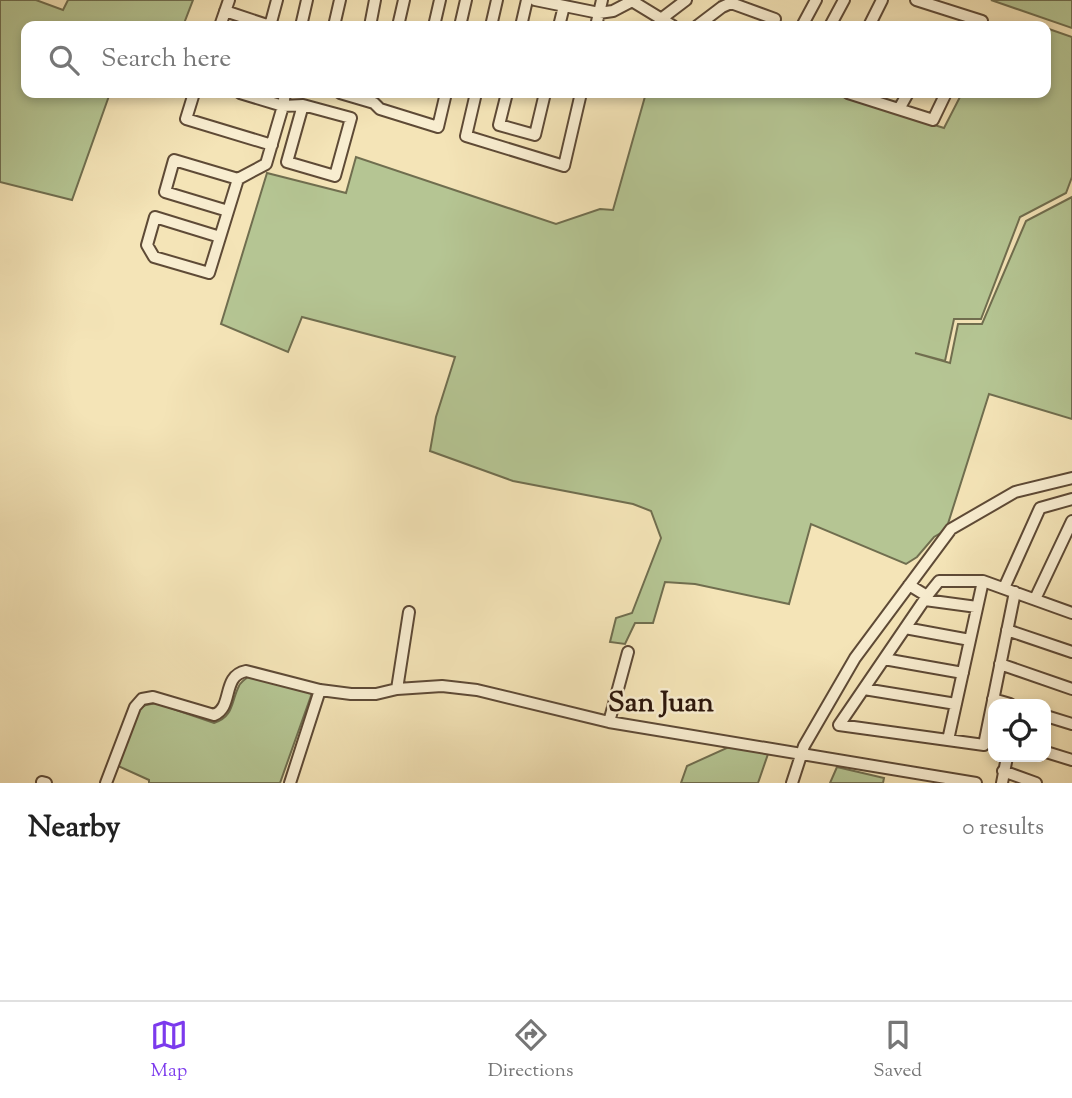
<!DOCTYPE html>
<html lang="en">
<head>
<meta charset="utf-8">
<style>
	body { margin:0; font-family:"Sorts Mill Goudy",serif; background:#f2f2f2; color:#222 }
	.controls { position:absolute; right:21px; bottom:21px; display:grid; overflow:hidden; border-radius:14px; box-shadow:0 4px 10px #0003 }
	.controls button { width:63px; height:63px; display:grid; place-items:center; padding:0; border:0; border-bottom:2px solid #e0e0e0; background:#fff; color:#222; font:35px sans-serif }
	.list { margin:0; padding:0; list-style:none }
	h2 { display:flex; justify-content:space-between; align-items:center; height:91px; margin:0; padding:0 28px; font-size:30px }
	h2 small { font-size:23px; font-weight:400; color:#767676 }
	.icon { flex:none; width:38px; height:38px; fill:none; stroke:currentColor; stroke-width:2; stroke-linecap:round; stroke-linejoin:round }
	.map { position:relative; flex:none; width:1072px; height:783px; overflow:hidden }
	.search { position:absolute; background:#fff; box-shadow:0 4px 10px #0003; left:21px; right:21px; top:21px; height:77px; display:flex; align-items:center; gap:18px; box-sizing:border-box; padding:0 24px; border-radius:14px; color:#767676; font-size:26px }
	.sheet { height:217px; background:#fff }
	nav { display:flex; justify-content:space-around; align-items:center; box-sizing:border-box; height:98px; border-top:2px solid #e0e0e0; background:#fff; font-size:19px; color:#767676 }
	nav a { display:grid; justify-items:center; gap:4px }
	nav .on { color:#7c3aed }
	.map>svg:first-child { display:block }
	.green { fill:#b5c593; stroke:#706e4f; stroke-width:2 }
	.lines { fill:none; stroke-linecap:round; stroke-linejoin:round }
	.minor-casing { stroke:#5e4a36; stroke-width:14 }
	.minor { stroke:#f8edd0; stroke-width:10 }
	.labels { text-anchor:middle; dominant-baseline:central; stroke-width:5; stroke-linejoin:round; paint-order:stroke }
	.quarter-label { font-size:28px; font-weight:bold; fill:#2c160b; stroke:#f8edd0 }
</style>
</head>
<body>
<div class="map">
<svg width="1072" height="783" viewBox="0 0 1072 783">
	<rect width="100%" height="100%" fill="#f4e4b7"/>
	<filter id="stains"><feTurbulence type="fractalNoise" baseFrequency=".00286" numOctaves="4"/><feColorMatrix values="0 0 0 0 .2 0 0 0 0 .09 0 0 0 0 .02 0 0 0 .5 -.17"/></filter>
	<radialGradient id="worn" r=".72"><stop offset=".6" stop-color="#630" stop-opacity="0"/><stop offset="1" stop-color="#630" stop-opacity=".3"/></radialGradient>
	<path class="green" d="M0,0H36L63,10L68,0H193L183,26H26V93H110L72,200L0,182Z
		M991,0H1072V28Z
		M1046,28L1072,37V177L1066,193L1020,217L981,319H954L945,361L915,353L950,363L958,324H982L1026,221L1072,197V419L989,394L946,530L934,537L917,557L906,564L811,524L789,604L695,584L665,582L653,623H635L625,644L610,642L616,618L632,613L661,538L651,511L633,504L513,481L430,451L436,417L455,357L302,317L288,352L221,324L267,173L346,193L356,157L556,224L600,209L613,210L646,93H834L944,128L962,93H1046Z
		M252,674L312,693L280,783H149V780L118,766L139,709L146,705L156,703L214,723C234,717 231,701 239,686C241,681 247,678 252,674Z
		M731,746L768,754L758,783H681L687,766Z
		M837,767L884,778L883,783H830Z"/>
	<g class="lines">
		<defs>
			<path id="minor" d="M535,0L599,13L613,11L634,0
				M916,0L982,21L979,26
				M632,1L673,26
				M225,11L270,26
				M661,19L686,0
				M220,26L229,0
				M270,26L277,0
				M301,26L307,0
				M334,26L340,0
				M370,26L375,0
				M398,26L404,0
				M434,26L440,0
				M460,26L466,0
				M491,26L497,0
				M521,26L527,0
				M559,26L564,6
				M596,26L602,0
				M697,26L722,7L731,3L775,19L772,26
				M802,26L816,0
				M830,26L844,0
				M869,26L882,0
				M194,93L186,119L272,145
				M240,93L283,106L303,105L351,118L335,176L287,162L303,105
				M340,93L374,103L380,109L438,127L446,93
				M476,93L466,136L564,166L581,93
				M507,93L499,125L535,135L545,93
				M848,93L933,120L946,93
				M899,109L908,93
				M228,211L165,192L174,160L238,179
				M220,237L155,217L147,245L154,257L209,273L238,179L266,164L283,106L285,93
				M909,585L927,596L939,581H983L1072,613
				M1004,588L1040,508L1072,499
				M927,596L839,725L984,745L1015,592
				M1035,599L1072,521
				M925,600L977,607
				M905,628L970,640
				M1007,630L1072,652
				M884,659L963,673
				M1000,664L1072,689
				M397,689L409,612
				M864,689L956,704
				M993,699L1010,704
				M1046,716L1072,724
				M609,722L628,652
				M948,740L983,581
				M1046,752L1072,760
				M1003,771L1036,783
				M42,782L46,783
				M106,783L135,707L142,699L153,697L214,715C234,707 221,676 246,671L320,690L351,694H376L397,689L442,686L477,690L609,722L976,783
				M290,783L320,690
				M792,783L804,746L855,658L951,529L1015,492L1072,478
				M1002,783L1007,757"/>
		</defs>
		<use href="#minor" class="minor-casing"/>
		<use href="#minor" class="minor"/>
	</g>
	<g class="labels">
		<g class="quarter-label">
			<text x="661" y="704">San Juan</text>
		</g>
	</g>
	<rect width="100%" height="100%" filter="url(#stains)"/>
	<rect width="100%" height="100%" fill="url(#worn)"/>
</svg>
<div class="controls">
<button><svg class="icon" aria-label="locate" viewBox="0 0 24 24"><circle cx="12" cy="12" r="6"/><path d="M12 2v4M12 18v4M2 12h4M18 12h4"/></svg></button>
</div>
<div class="search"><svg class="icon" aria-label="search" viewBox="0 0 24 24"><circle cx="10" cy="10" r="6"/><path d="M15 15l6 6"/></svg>Search here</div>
</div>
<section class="sheet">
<h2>Nearby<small>0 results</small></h2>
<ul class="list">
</ul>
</section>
<nav>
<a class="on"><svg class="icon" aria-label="map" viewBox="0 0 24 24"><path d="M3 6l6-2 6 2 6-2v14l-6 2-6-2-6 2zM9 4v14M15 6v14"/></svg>Map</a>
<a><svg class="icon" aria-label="directions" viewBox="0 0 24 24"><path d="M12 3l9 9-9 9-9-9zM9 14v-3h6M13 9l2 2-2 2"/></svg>Directions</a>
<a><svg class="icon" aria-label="saved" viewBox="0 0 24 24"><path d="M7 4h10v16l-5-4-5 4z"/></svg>Saved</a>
</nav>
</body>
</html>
